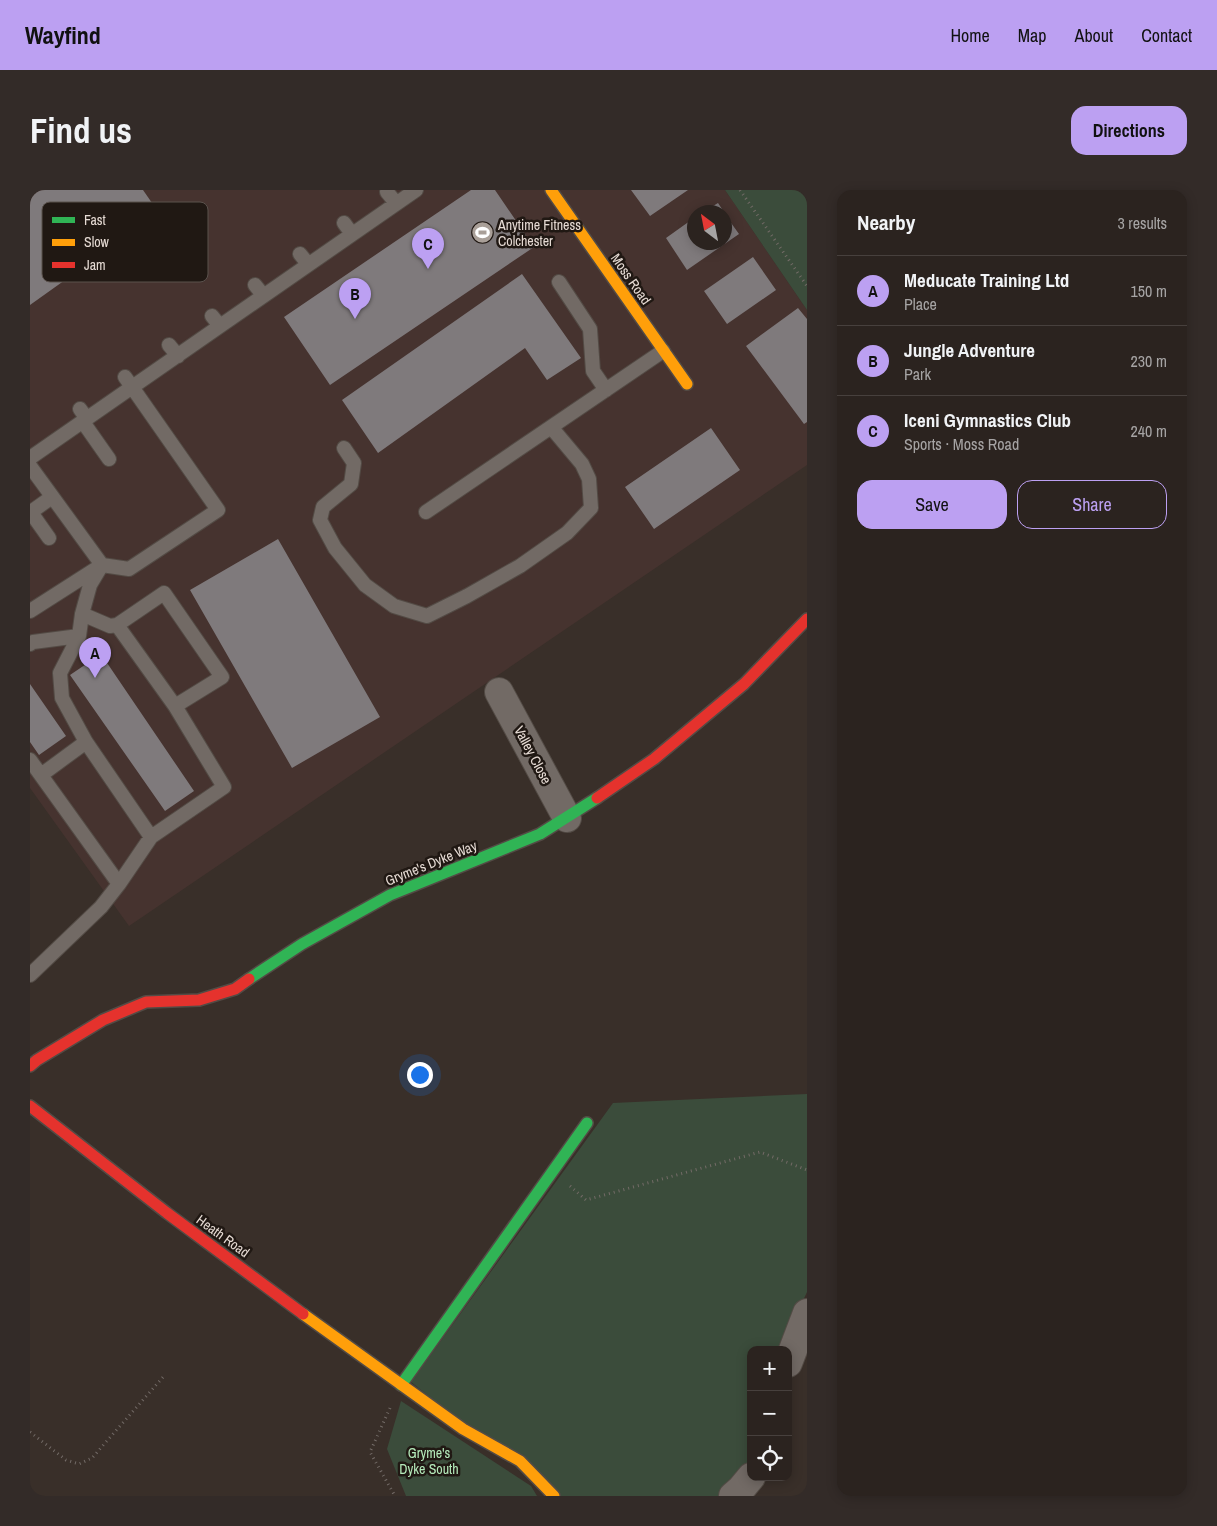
<!DOCTYPE html>
<html lang="en">
<head>
<meta charset="utf-8">
<style>
	body { margin:0; font-family:"Archivo Narrow",sans-serif; background:#332b28; color:#f1f3f6 }
	.controls { position:absolute; right:15px; bottom:15px; display:grid; overflow:hidden; border-radius:10px; box-shadow:0 2px 12px #0003 }
	.controls button { width:45px; height:45px; display:grid; place-items:center; padding:0; border:0; border-bottom:1px solid #47403d; background:#2b231f; color:#f1f3f6; font:25px sans-serif }
	.compass { position:absolute; left:657px; top:15px; width:45px; height:45px; border-radius:50%; background:#2b231f; box-shadow:0 2px 12px #0003; rotate:328deg }
	.you { position:absolute; left:389px; top:884px; width:18px; height:18px; margin:-12px; border:4px solid #fff; border-radius:50%; background:#1a73e8; box-shadow:0 0 0 8px #1a73e833 }
	.badge { display:grid; place-items:center; width:32px; height:32px; border-radius:50%; background:#bca0f2; color:#111; font-size:16px; font-weight:700 }
	.pin { position:absolute; translate:-50% -41px; filter:drop-shadow(0 1px 2px #0008) }
	.pin::after { content:''; position:absolute; top:26px; width:18px; height:15px; background:inherit; clip-path:polygon(0 0,100% 0,50% 100%) }
	.list { margin:0; padding:0; list-style:none }
	h2 { display:flex; justify-content:space-between; align-items:center; height:65px; margin:0; padding:0 20px; font-size:21px }
	h2 small { font-size:16px; font-weight:400; color:#a6a4a4 }
	.list li { display:grid; grid-template-columns:32px 1fr auto; gap:15px; align-items:center; box-sizing:border-box; height:70px; padding:0 20px; border-top:1px solid #47403d }
	.list b { display:block; font-size:19px; white-space:nowrap }
	.list p { margin:0; font-size:16px; white-space:nowrap; color:#a6a4a4 }
	.list em { font-size:16px; font-style:normal; color:#a6a4a4 }
	.actions { display:flex; gap:10px; padding:15px 20px }
	.actions a { flex:1; padding:11px 0; border:1px solid #bca0f2; border-radius:15px; text-align:center; font-size:18px; color:#bca0f2 }
	.actions .main { background:#bca0f2; color:#111 }
	.icon { flex:none; width:28px; height:28px; fill:none; stroke:currentColor; stroke-width:2; stroke-linecap:round; stroke-linejoin:round }
	.map { position:relative; flex:none; width:777px; height:1306px; overflow:hidden; border-radius:15px }
	header { display:flex; align-items:center; gap:30px; box-sizing:border-box; height:70px; padding:0 25px; background:#bca0f2; color:#111 }
	header strong { font-size:24px }
	nav { display:flex; gap:28px; margin-inline-start:auto; font-size:18px }
	.intro { display:flex; align-items:center; justify-content:space-between; box-sizing:border-box; height:120px; padding:0 30px }
	h1 { margin:0; font-size:35px }
	.button { padding:12px 22px; border-radius:15px; background:#bca0f2; color:#111; font-size:18px; font-weight:700 }
	main { display:flex; gap:30px; padding:0 30px }
	aside { flex:1; background:#2b231f; border-radius:15px; box-shadow:0 2px 12px #0003 }
	.map>svg:first-child { display:block }
	.industrial { fill:#46332f; fill-rule:evenodd }
	.green { fill:#3b4c3b }
	.building { fill:#7f7a7c }
	.lines { fill:none; stroke-linecap:round; stroke-linejoin:round }
	.lane-casing { stroke:#534b45; stroke-width:16 }
	.street-casing { stroke:#534b45; stroke-width:30 }
	.fast-casing { stroke:#534b45; stroke-width:14 }
	.slow-casing { stroke:#534b45; stroke-width:14 }
	.jam-casing { stroke:#534b45; stroke-width:14 }
	.path { stroke:#736b67; stroke-width:3; stroke-dasharray:1 4; stroke-linecap:butt }
	.lane { stroke:#726a65; stroke-width:14 }
	.street { stroke:#726a65; stroke-width:28 }
	.fast { stroke:#30b455; stroke-width:11 }
	.slow { stroke:#ff9f0a; stroke-width:11 }
	.jam { stroke:#e5322d; stroke-width:11 }
	.labels { text-anchor:middle; dominant-baseline:central; stroke-width:5; stroke-linejoin:round; paint-order:stroke }
	.poi-label { font-size:14px; fill:#e6dbd4; stroke:#201813; text-anchor:start }
	.street-label { font-size:14px; fill:#e6dbd4; stroke:#201813 }
	.park-label { font-size:14px; fill:#b4eaba; stroke:#201813 }
	.key { fill:#201813; stroke:#5b524d; stroke-width:1 }
	.key-label { font-size:14px; fill:#e6dbd4 }
</style>
</head>
<body>
<header>
<strong>Wayfind</strong>
<nav><a>Home</a><a>Map</a><a>About</a><a>Contact</a></nav>
</header>
<div class="intro"><h1>Find us</h1><a class="button">Directions</a></div>
<main>
<div class="map">
<svg width="777" height="1306" viewBox="0 0 777 1306">
	<rect width="100%" height="100%" fill="#392f29"/>
	<path class="industrial" d="M0,0H695L777,120V275L99,736L0,598ZM664,22H694V52H664Z"/>
	<path class="green" d="M695,0H777V120Z
		M777,904V1102L770,1117L755,1160H721V1287L703,1306H524L381,1192L583,913Z
		M371,1211L501,1296L507,1306H376L357,1259Z"/>
	<path class="building" d="M0,0H113L129,23L0,115Z
		M441,0H465L504,57L300,195L254,127Z
		M601,0H658L620,26Z
		M688,13L694,22H673Z
		M694,23L709,44L657,80L636,48L664,28V52H694Z
		M723,67L746,100L697,134L674,101Z
		M492,84L551,168L517,190L495,158L348,263L312,210Z
		M768,118L777,129V232L774,234L716,156Z
		M681,238L710,280L624,339L595,297Z
		M248,349L350,527L262,578L160,400Z
		M71,464L164,601L135,621L40,485Z
		M0,494L36,546L9,565L0,552Z"/>
	<g class="lines">
		<defs>
			<path id="lane" d="M357,2L366,13
				M314,33L322,44
				M270,64L278,74
				M529,92L560,139L563,181L576,200
				M225,95L233,105
				M182,126L190,136
				M139,155L148,166
				M50,219L57,229
				M53,232L79,269
				M314,258L324,273L321,294L293,317L290,330L305,358L335,395L364,416L397,426L437,406L490,376L537,343L561,318L559,289L552,274L521,237
				M0,268L386,0
				M0,276L72,375
				M0,321L19,348
				M1,322L22,307
				M396,322L633,161
				M0,421L72,375L99,379L188,320L95,187
				M52,424L80,436L87,435L145,516L194,597L121,647
				M87,435L134,403L192,487L145,516
				M0,454L3,452L49,446
				M0,570L89,694
				M11,585L56,552
				M0,785L71,717L89,694L121,647L56,552L32,508L30,483L49,446L52,424L60,395L72,375"/>
			<path id="street" d="M469,502L537,628
				M758,1173L777,1123
				M703,1306L711,1299L721,1287"/>
			<path id="fast" d="M219,789L272,754L360,705L510,644L567,608
				M371,1195L557,933"/>
			<path id="slow" d="M521,0L657,194
				M273,1124L433,1239L490,1271L524,1306"/>
			<path id="jam" d="M567,608L624,569L714,494L777,429
				M0,876L7,870L73,830L116,812L169,810L205,799L219,789
				M0,916L137,1023L273,1124"/>
		</defs>
		<use href="#lane" class="lane-casing"/>
		<use href="#street" class="street-casing"/>
		<use href="#fast" class="fast-casing"/>
		<use href="#slow" class="slow-casing"/>
		<use href="#jam" class="jam-casing"/>
		<path class="path" d="M710,0L777,96
			M540,996L556,1010L730,962L777,980
			M360,1218L340,1262L365,1306
			M0,1242L36,1270L49,1274L62,1268L134,1186"/>
		<use href="#lane" class="lane"/>
		<use href="#street" class="street"/>
		<use href="#fast" class="fast"/>
		<use href="#slow" class="slow"/>
		<use href="#jam" class="jam"/>
	</g>
	<defs>
		<symbol id="stadium-disc" viewBox="-11 -11 22 22"><circle r="9.5" fill="#a99f98" stroke="#201813"/><path d="M0-5a6.5 5 0 1 0 0 10a6.5 5 0 1 0 0-10ZM-3.5-1.8h7v3.6h-7Z" fill="#fff"/></symbol>
	</defs>
	<g fill-rule="evenodd">
		<use href="#stadium-disc" x="440" y="30" width="25" height="25"/>
	</g>
	<g class="labels">
		<g class="poi-label">
			<text x="468" y="35">Anytime Fitness<tspan x="468" dy="16">Colchester</tspan></text>
		</g>
		<g class="street-label">
			<text transform="translate(601 89) rotate(55)">Moss Road</text>
			<text transform="translate(503 565) rotate(62)">Valley Close</text>
			<text transform="translate(401 673) rotate(-22)">Gryme's Dyke Way</text>
			<text transform="translate(193 1046) rotate(36)">Heath Road</text>
		</g>
		<g class="park-label">
			<text x="399" y="1263">Gryme's<tspan x="399" dy="16">Dyke South</tspan></text>
		</g>
	</g>
	<rect x="12" y="12" width="166" height="80" rx="8" class="key"/>
	<rect x="22" y="27" width="23" height="6" fill="#30b455"/>
	<rect x="22" y="49" width="23" height="7" fill="#ff9f0a"/>
	<rect x="22" y="72" width="23" height="6" fill="#e5322d"/>
	<g class="key-label">
		<text x="54" y="35">Fast</text>
		<text x="54" y="57">Slow</text>
		<text x="54" y="80">Jam</text>
	</g>
</svg>
<div class="controls">
<button>+</button>
<button>−</button>
<button><svg class="icon" aria-label="locate" viewBox="0 0 24 24"><circle cx="12" cy="12" r="6"/><path d="M12 2v4M12 18v4M2 12h4M18 12h4"/></svg></button>
</div>
<svg class="compass" viewBox="-18 -18 36 36"><path d="M0-13l5 13h-10z" fill="#e53935"/><path d="M0 13l5-13h-10z" fill="#a6a4a4"/></svg>
<div class="you"></div>
<div class="pin badge" style="left:65px;top:488px">A</div>
<div class="pin badge" style="left:325px;top:129px">B</div>
<div class="pin badge" style="left:398px;top:79px">C</div>
</div>
<aside>
<h2>Nearby<small>3 results</small></h2>
<ul class="list">
<li><span class="badge">A</span><div><b>Meducate Training Ltd</b><p>Place</p></div><em>150 m</em></li>
<li><span class="badge">B</span><div><b>Jungle Adventure</b><p>Park</p></div><em>230 m</em></li>
<li><span class="badge">C</span><div><b>Iceni Gymnastics Club</b><p>Sports · Moss Road</p></div><em>240 m</em></li>
</ul>
<div class="actions"><a class="main">Save</a><a>Share</a></div>
</aside>
</main>
</body>
</html>
